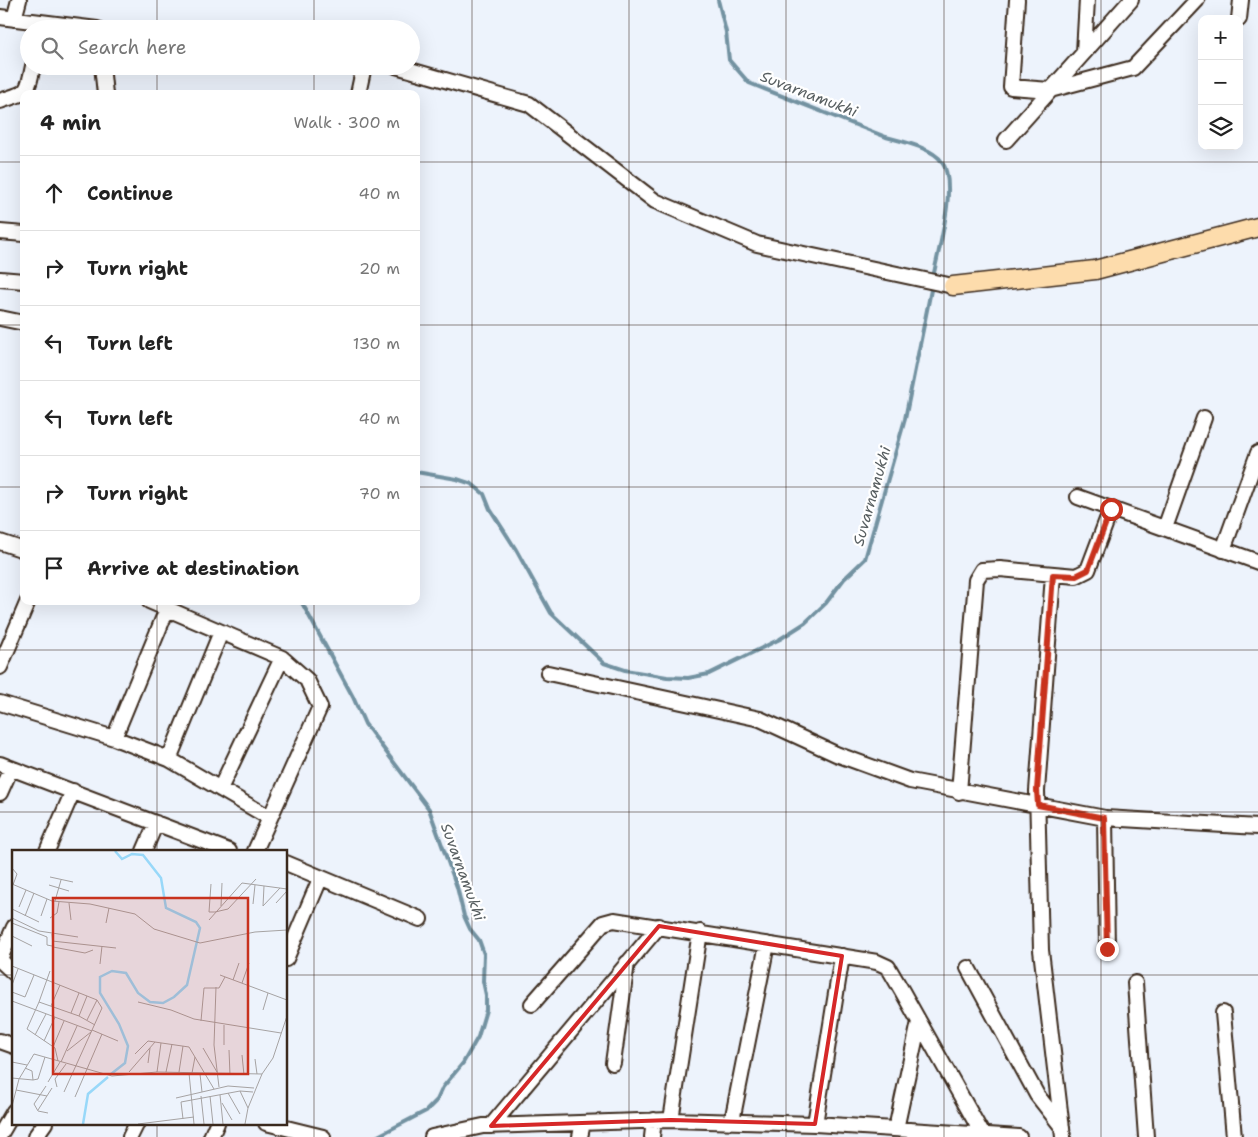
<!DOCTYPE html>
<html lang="en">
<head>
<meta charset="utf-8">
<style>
	body { margin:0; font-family:"Shantell Sans",sans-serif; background:#f6f6f6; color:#222 }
	.controls { position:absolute; right:15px; top:15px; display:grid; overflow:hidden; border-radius:10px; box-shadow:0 5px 20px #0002 }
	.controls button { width:45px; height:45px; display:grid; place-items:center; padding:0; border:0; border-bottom:1px solid #e0e0e0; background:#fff; color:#222; font:25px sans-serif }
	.stop { position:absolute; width:15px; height:15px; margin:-11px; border:4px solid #c8321e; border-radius:50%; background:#fff }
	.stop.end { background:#c8321e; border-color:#fff; box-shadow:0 1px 5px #0008 }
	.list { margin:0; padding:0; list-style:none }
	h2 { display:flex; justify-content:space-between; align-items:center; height:65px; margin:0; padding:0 20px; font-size:21px }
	h2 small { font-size:16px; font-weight:400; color:#767676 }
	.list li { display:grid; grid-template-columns:32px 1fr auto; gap:15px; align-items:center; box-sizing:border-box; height:75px; padding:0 20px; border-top:1px solid #e0e0e0 }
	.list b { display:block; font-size:19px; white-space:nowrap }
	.list em { font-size:16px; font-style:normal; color:#767676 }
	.icon { flex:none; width:28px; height:28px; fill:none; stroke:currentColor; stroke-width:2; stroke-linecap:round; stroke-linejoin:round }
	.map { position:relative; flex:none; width:1258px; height:1137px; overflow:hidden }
	.search { position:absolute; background:#fff; box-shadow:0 5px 20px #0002; left:20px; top:20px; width:400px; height:55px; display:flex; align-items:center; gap:12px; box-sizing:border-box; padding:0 18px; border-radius:28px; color:#767676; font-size:19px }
	.panel { position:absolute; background:#fff; box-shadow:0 5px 20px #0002; left:20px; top:90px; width:400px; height:515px; border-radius:10px }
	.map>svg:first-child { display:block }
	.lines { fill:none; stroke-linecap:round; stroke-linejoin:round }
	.stream { stroke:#7392a1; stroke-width:4 }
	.minor-casing { stroke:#3b2a1e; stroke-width:18 }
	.major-casing { stroke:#3b2a1e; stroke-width:21 }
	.minor { stroke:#fff; stroke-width:14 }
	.major { stroke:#fddcac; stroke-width:18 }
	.route { stroke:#c8321e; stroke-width:6 }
	.marked { fill:none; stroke:#d62828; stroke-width:4; stroke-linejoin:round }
	.grid { fill:none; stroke:#3b2a1e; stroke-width:1; stroke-opacity:0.55 }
	.labels { text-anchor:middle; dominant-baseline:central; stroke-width:4.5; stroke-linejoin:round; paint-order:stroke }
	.water-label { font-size:15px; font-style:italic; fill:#575e60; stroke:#fff }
	.inset-river { fill:none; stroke:#98d8f9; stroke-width:2.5 }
	.inset-road { fill:none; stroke:#a6a3a3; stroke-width:1 }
	.view { fill:#c8321e; fill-opacity:0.15; stroke:#c8321e; stroke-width:2.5 }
	.inset-edge { fill:none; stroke:#3b2a1e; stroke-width:2.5 }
</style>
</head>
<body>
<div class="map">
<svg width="1258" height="1137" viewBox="0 0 1258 1137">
	<rect width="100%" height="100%" fill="#edf3fc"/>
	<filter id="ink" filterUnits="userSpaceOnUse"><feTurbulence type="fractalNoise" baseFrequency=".02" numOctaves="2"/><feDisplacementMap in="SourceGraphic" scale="10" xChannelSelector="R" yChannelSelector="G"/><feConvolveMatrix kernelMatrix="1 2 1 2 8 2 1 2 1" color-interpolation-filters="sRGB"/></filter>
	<g filter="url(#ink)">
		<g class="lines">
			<path class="stream" d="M718,0L726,32L729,60L749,83L886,137C901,141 933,148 942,162C958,185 938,250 933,278
				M416,472L457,479L472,484L484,494L490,509L515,548L551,613L604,663L625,670L667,677L688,678L709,674L780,639L805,623L826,603L844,579L865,559L905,419L932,285
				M301,601L353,697L365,724L429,809L457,887L464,916L470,929L479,940L484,954L483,981L486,995V1010L478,1037L463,1063L443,1087L437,1100L426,1111L376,1137"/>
			<defs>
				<path id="minor" d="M1017,0L1011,87L1050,90L1133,68L1197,0
					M0,17L97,29
					M14,19L19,0
					M1239,19L1241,0
					M1084,52L1087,0
					M102,66L105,94
					M396,66L529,104L655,201L757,244L953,286
					M358,94L364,66
					M0,101C27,92 27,96 33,66
					M1006,140L1131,0
					M0,232L24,234
					M0,279L24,281
					M0,318L24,323
					M1078,497L1258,562
					M1165,528L1204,418
					M0,542L24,550
					M1223,550L1258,453
					M1053,575L1037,791L1041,950L1063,1137
					M149,601L282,658L307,680L320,707L255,851
					M0,667L28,601
					M548,673L760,719L836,754L910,781L1105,818L1258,827
					M0,703L114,738L169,759L270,818
					M114,738L167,609
					M169,759L221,632
					M0,764L229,851
					M220,789L282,658
					M959,792L976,580L982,570L1000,569L1076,576L1088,570L1111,509
					M0,793L11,768
					M1105,818L1107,949
					M47,851L73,791
					M144,851L156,823
					M286,863L420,919
					M0,959L14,927
					M286,959L320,879
					M0,960L14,973
					M968,968L1037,1095L1062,1127
					M1135,983L1146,1137
					M532,1004L603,923L614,920L877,962L888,967L902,991L984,1137
					M1223,1013L1234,1137
					M0,1041L14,1046
					M613,1063L627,963
					M671,1120L700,932
					M732,1121L767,944
					M266,1123L323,1137
					M815,1124L842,956
					M491,1126L659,926
					M896,1129L919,1022
					M0,1135L14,1111
					M35,1137L45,1123
					M130,1137L137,1123
					M211,1137L217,1123
					M432,1137L483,1126L671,1120L815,1124L1019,1137
					M580,1137L583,1123
					M652,1137L654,1120"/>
				<path id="major" d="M953,286L1095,270L1258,227"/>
			</defs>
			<use href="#minor" class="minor-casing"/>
			<use href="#major" class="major-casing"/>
			<use href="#minor" class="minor"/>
			<use href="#major" class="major"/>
		</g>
	</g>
	<g class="lines" filter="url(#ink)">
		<path class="route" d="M1107,949L1104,818L1038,805L1037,790L1053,575L1076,576L1088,570L1111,509"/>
	</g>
	<path class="marked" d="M659,926L842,956L815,1124L671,1120L491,1126Z"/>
	<path class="grid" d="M157,0V29M314,0V29M472,0V1137M629,0V1137M786,0V1137M944,0V1137M1101,0V1137M157,66V94M314,66V94M0,162H24M416,162H1258M0,325H24M416,325H1258M0,487H24M416,487H1258M157,601V851M314,601V1137M0,650H1258M0,812H1258M0,975H14M286,975H1258M157,1123V1137"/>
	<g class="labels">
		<g class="water-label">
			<text transform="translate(809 94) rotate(21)">Suvarnamukhi</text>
			<text transform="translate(872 496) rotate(-74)">Suvarnamukhi</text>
			<text transform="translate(463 872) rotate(70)">Suvarnamukhi</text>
		</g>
	</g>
	<g transform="translate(12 850)">
		<rect width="275" height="275" fill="#edf3fc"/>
		<path class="inset-river" d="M99,224L113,213L116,196L107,174L88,143V127L100,121L114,123L126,143L138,152L151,153L162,147L175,135L188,78L184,72L154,58L149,28L131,5L120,4L110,9L103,1M71,274L76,244L96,227"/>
		<path class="inset-road" d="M0,18L5,24L1,35M38,27L61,32M0,34L40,51L78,54L123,64L142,79L188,93M199,34L197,62H203L216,59L244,29M37,35L57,41M252,36L251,56L268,38M43,51L49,30M57,53L59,70M264,53L275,41M241,54L243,35M209,56L210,33M7,57L14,40M0,59L27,72M13,66L22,43M29,66L35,49M0,68L27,81L66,87M38,68L45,63L47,52M197,70L230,33L275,39M0,73L35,87V95L40,96M94,73L97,58M40,84L41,97L73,103L81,100M0,86L20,96M40,91L104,98M188,93L243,82L275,80M88,114L90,96M0,116L85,150L90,158L52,242M38,121L27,152L67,166L83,175M208,125L275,150M221,130L227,113M230,133L237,113M0,135L6,119M204,137L202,195L207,237M0,142L13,147L22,125M0,151L80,181M27,152L15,179L43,198L46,211M126,152L159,160L182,169L269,183M39,156L48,135M251,160L256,143M59,163L67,143M67,166L75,146M75,170L85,150M189,171L192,138H207L213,127M212,175V195M80,180L106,191M23,185L34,164M32,191L43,167M41,197L52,171M191,198L205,222M217,200L218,225M55,201L79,182M123,204L136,191L177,197L202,239M230,205L232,225M243,209L245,224M0,212L15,215M49,212L65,176M136,213L138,198M117,222L143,192M145,222L149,193M154,222L160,194M167,222L171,196M177,223L182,274M180,223L183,207M188,224L190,242M0,228L21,230L20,221L13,218M21,230L26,229L33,207M36,232L48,212M34,236L22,254L26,261L36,263M45,237L43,229L54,214M4,240L35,246M228,241L236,258M216,243L228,264M208,245L211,274M189,246L192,274M198,246L201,274M63,247L90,184M164,248L216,236L242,238M210,253L220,270M0,256L7,229L22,204L100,226L145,222L250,224M26,260L40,238M171,269L169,252L228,241L241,242M126,274L182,267M233,274L236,258L250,224L261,208L275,166"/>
		<path class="view" d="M41,48H236V224H41Z"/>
		<rect width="275" height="275" class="inset-edge"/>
	</g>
</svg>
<div class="controls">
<button>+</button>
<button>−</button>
<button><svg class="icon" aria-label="layers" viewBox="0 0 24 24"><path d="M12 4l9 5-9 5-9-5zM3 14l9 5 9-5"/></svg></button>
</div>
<div class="stop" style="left:1111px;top:509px"></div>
<div class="stop end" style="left:1107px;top:949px"></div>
<div class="search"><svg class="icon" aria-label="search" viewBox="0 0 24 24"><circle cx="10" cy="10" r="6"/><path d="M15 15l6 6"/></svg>Search here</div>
<section class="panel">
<h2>4 min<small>Walk · 300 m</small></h2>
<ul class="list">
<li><svg class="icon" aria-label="ahead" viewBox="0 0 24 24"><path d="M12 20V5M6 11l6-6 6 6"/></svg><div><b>Continue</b></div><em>40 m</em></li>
<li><svg class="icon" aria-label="right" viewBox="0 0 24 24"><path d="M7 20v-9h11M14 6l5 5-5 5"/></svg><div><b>Turn right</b></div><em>20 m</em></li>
<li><svg class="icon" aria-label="left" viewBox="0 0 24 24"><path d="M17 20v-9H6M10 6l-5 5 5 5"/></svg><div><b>Turn left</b></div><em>130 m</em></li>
<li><svg class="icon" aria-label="left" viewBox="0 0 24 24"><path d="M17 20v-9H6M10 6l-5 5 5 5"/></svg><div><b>Turn left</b></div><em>40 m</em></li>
<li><svg class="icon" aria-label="right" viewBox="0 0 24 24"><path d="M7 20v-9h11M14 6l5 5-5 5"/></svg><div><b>Turn right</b></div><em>70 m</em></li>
<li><svg class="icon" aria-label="arrive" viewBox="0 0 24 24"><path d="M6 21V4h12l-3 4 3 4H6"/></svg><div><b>Arrive at destination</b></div></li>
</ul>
</section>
</div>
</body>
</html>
